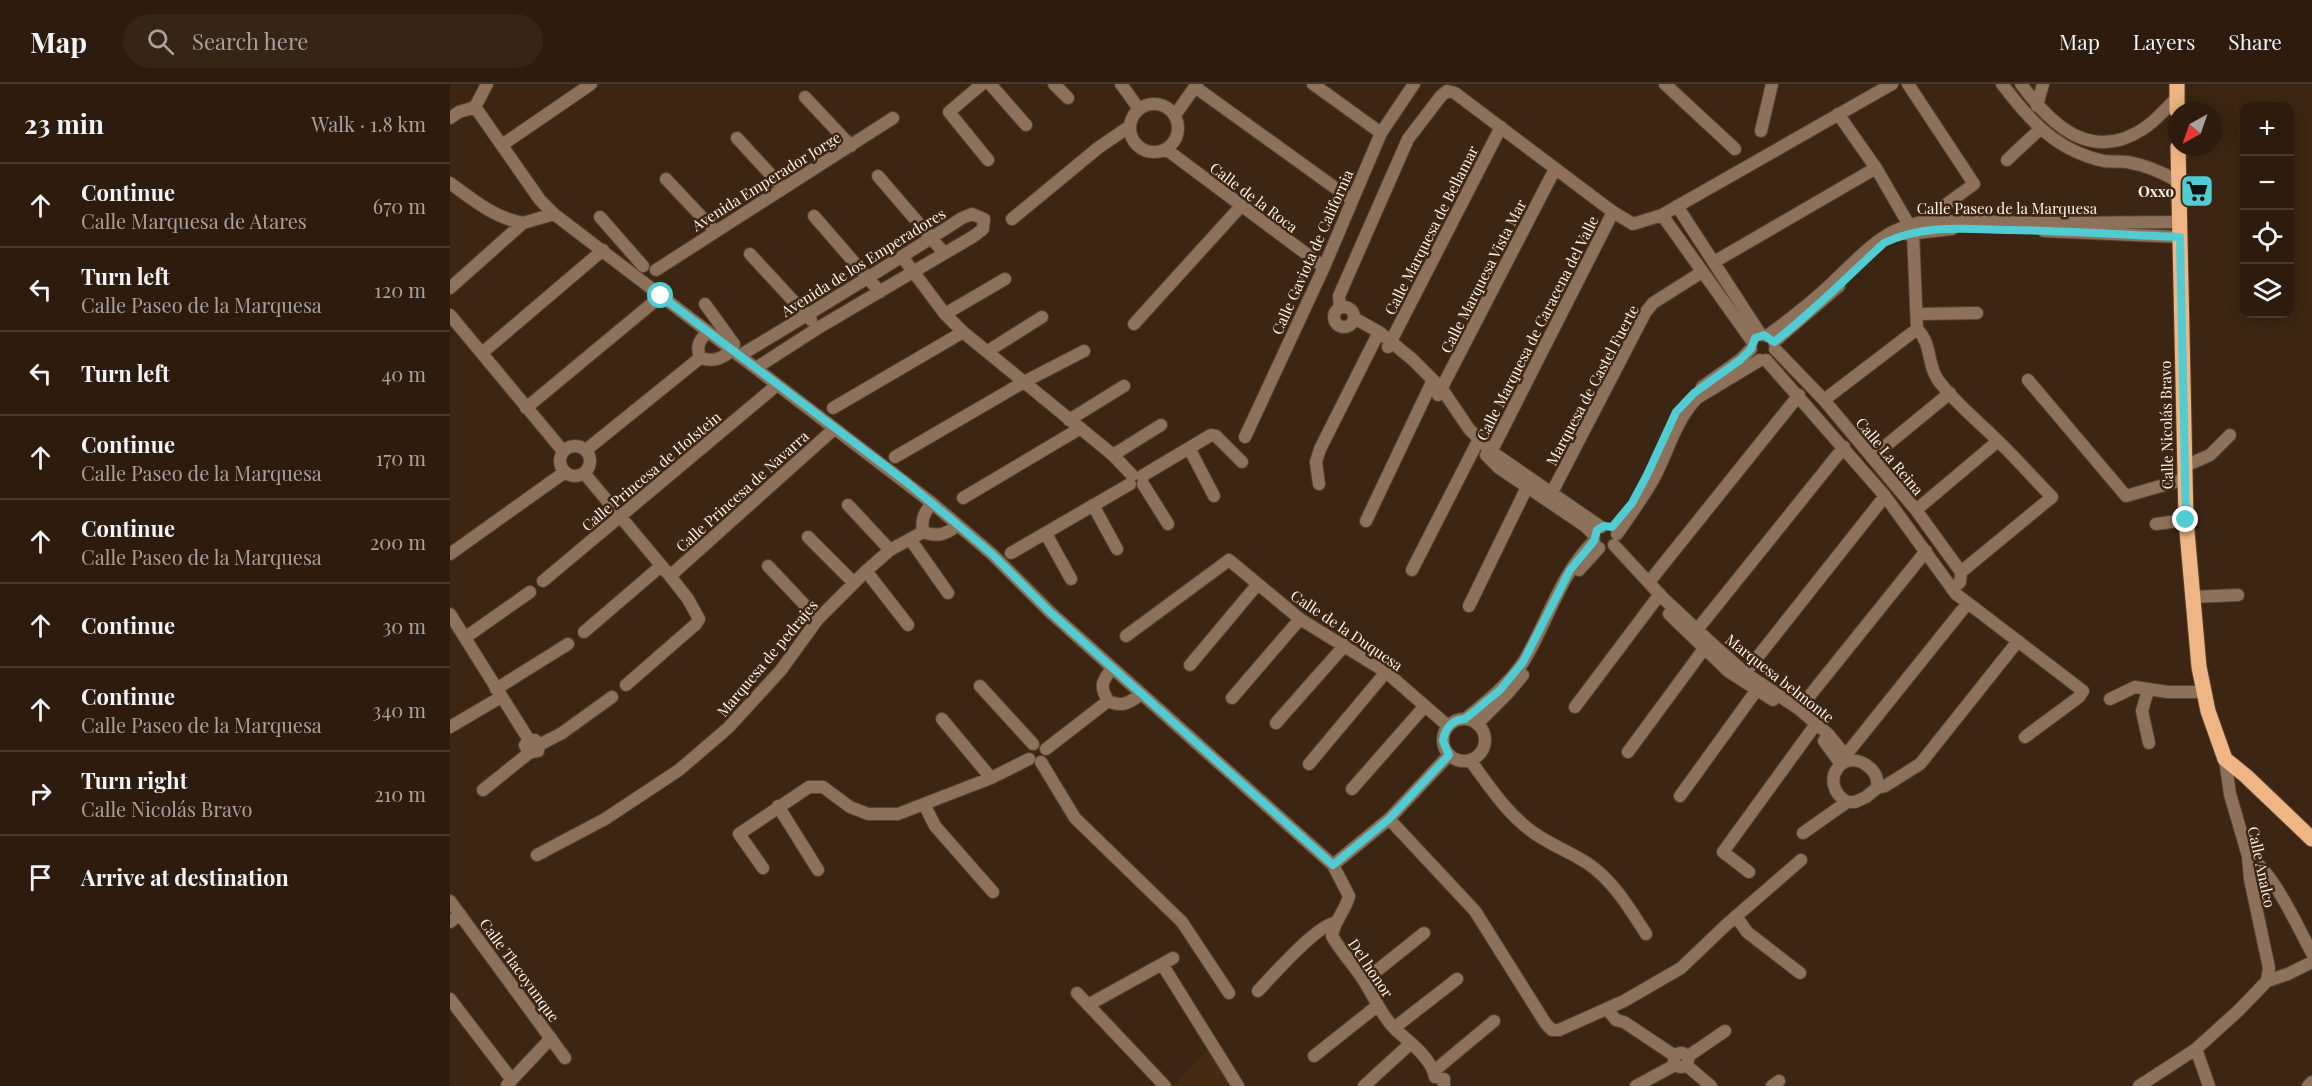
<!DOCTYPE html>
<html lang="en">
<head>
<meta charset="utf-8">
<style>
	body { margin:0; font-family:"Playfair Display",serif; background:#352517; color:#f1f3f6 }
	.controls { position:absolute; right:18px; top:18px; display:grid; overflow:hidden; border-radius:12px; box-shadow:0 3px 15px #0003 }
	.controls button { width:54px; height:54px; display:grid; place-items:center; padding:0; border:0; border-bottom:2px solid #483a2e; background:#2d1c0e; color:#f1f3f6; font:30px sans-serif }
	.compass { position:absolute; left:1718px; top:18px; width:54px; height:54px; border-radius:50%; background:#2d1c0e; box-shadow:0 3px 15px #0003; rotate:220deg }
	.stop { position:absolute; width:18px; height:18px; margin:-14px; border:4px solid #51ccd2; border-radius:50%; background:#fff }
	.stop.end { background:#51ccd2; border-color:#fff; box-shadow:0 2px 6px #0008 }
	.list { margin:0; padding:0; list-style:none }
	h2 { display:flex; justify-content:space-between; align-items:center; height:78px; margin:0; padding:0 24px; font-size:26px }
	h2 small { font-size:20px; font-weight:400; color:#a7a19e }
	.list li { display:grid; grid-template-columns:39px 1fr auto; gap:18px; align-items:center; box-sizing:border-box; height:84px; padding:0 24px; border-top:2px solid #483a2e }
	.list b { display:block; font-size:22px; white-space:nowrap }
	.list p { margin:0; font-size:20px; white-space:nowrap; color:#a7a19e }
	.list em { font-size:20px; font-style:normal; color:#a7a19e }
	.icon { flex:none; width:33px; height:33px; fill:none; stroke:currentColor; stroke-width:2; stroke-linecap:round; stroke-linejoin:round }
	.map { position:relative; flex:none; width:1862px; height:1002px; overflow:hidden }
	header { display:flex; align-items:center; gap:36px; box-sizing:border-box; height:84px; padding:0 30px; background:#2d1c0e; border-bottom:2px solid #483a2e }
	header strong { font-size:28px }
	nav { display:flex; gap:33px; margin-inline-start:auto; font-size:21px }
	.search { width:420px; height:54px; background:#352517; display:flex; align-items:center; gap:15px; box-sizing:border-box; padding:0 21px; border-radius:33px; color:#a7a19e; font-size:22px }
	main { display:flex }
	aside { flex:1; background:#2d1c0e }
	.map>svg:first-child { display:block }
	.built { fill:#462b13 }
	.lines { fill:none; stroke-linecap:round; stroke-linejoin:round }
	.minor-casing { stroke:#574331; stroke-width:14 }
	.major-casing { stroke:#574331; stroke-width:17 }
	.minor { stroke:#8d715a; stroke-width:12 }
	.major { stroke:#efb584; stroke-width:15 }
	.route { stroke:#51ccd2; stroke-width:8 }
	.labels { text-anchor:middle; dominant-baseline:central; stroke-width:5; stroke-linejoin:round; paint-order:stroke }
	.street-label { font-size:15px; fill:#fdf2e8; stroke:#3c2613 }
	.poi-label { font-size:15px; font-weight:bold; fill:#fdf2e8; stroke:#3c2613; text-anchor:end }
</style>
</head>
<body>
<header>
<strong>Map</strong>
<div class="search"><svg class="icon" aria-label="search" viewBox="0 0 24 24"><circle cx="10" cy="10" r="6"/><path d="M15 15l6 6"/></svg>Search here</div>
<nav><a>Map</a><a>Layers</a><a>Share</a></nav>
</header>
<main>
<aside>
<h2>23 min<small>Walk · 1.8 km</small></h2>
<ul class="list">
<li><svg class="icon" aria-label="ahead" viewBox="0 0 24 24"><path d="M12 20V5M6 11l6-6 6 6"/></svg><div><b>Continue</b><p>Calle Marquesa de Atares</p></div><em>670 m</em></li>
<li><svg class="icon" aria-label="left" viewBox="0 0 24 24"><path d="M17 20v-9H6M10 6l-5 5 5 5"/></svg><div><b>Turn left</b><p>Calle Paseo de la Marquesa</p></div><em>120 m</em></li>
<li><svg class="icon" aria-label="left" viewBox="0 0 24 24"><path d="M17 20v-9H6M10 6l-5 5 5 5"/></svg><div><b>Turn left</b></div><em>40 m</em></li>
<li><svg class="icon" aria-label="ahead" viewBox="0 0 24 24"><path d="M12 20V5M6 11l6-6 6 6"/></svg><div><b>Continue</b><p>Calle Paseo de la Marquesa</p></div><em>170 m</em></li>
<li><svg class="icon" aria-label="ahead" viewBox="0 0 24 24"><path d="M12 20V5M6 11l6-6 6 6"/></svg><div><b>Continue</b><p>Calle Paseo de la Marquesa</p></div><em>200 m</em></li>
<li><svg class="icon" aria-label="ahead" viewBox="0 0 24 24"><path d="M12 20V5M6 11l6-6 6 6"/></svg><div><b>Continue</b></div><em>30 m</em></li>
<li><svg class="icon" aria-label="ahead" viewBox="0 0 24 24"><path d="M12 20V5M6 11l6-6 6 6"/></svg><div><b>Continue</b><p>Calle Paseo de la Marquesa</p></div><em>340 m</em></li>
<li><svg class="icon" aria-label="right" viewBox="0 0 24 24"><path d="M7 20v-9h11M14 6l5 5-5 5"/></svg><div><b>Turn right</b><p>Calle Nicolás Bravo</p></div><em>210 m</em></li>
<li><svg class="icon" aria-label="arrive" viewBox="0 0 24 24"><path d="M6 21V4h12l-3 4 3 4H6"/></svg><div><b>Arrive at destination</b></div></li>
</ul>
</aside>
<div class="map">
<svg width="1862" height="1002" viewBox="0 0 1862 1002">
	<rect width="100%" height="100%" fill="#3c2613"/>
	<path class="built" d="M760,965L782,1002H723Z"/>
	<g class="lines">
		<defs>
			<path id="minor" d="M532,0L499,28L538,76
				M540,0L576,41
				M604,0L618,14
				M671,0L689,25
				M863,0L931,49
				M1215,0L1285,65
				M1458,0L1524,100L1479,133L1478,137
				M1552,0C1580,37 1607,67 1654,77C1661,78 1669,77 1677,78C1695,81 1714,89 1729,98
				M1571,0C1601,41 1641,79 1693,45C1706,37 1716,24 1727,14
				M745,3L902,116
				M355,13L401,62
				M680 44a24 24 0 1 1 48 0a24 24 0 1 1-48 0Z
				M1587,22L1593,0
				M25,23L90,116L104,130L482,419L542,470L600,528L883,781L899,812C896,826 884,837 882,852C891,868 904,881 914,897C925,914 932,933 947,947C960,958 982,975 985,993
				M1388,30L1426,84L1463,148L1467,245C1483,261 1476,279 1488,296C1504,318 1527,336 1547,356C1566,374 1583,394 1602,413L1511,488
				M725,31L747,0
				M0,34L9,28L25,23L37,0
				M1311,47L1322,0
				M287,54L333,104
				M52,61L141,0
				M717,66L874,183
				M1557,76L1590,45
				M428,92L494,169
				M216,95L265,147
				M0,99C23,116 45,134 73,139
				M1227,122L1311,251
				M1212,131L1302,257
				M364,132L430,208
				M150,133L193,182
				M562,135L648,64L680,42
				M1594,147L1730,153
				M1457,150L1502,145
				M300,170L361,236
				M453,174L495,230L513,248L663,371L682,391
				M1264,178L1426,84
				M206,186L443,34
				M0,204L73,139L104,130
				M884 233a10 10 0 1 1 20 0a10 10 0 1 1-20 0Z
				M890,224L889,212L958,55L991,12L997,7L1005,9L1163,128L1183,140L1212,131L1442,0
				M495,230L555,195
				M1468,230L1527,229
				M0,231L113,367
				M904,234L929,248L962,275L992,305L1019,345L1042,368L1151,443
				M684,240L791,122
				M1317,252C1340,235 1362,218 1382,199C1413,170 1433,143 1478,137L1603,139L1730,138
				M1324,258L1389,202
				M938,263L1051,43
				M1325,265L1374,316L1466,426L1511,488L1510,498L1502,505
				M538,267L592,233
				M32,269L153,166
				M289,272C364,227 439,182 512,134L522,130L534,135L533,145L524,152L368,244L306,284
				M250,274C264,278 270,275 282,267L284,260L255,220
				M250,274C246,262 249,257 257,248
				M1316,276L1435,412L1506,510L1633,607L1629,613L1575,653
				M1578,296L1676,412L1735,395
				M1252,303L1290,276L1301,265
				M988,311L1105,85
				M1374,316L1467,245
				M76,324L211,212
				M383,324L513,248
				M619,336L674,302
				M795,353L874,183L931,49L964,0
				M110 377a15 15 0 1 1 30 0a15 15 0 1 1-30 0Z
				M739,364L764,412
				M136,366L250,274
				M663,371L711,341
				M1036,371L1049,384L1135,442L1144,451
				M1039,372L1163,128
				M445,373L574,298L634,267
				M1422,373L1500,309
				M1735,382L1760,371L1780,351
				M134,389L220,492L238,515L249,535L246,540L176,601
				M692,392L761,351L766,352L792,378
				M693,400L718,440
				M869,400L866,378L870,365L929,248
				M513,414L629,345
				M1098,416L1195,229L1203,219L1252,188
				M398,421L440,466
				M643,421L667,465
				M1466,426L1548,357
				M916,437L983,296
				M1706,440L1736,436
				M473,448C488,453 495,451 508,441
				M473,448C471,435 474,429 482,419
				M596,450L621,495
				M1167,450C1179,433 1192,415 1203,396C1219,367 1223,340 1247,314L1310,276
				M358,453L404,499
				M460,455L498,509
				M1164,461L1213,514L1259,557L1295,589L1349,625L1379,651L1399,676
				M561,469L680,400
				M0,470L115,388
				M318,482L368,535
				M962,486L1029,355
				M1129,486L1149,464
				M416,487L458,541
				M220,492L384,345
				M93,497L327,301
				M1199,498L1349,311
				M1742,513L1788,511
				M1019,522L1080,397
				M0,530L79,656
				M1219,530L1278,587L1323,616
				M134,548L211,482
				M676,552L779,476L850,535L936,588L998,642
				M1242,552L1394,363
				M16,553L80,508
				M740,581L807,501
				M662,584C652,598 649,601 658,617C674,624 679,618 692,610
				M1295,589L1435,412
				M530,602L583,660
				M46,605L118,560
				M1698,606L1692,627L1699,659
				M782,614L850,535
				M1660,615L1685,603L1718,608H1754
				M1125,623L1210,510
				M1349,625L1476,467
				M492,635L541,694
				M1015,635C1036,618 1059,600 1074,577C1098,537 1110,490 1144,457
				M993 656a21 21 0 1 1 42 0a21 21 0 1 1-42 0Z
				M826,639L895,561
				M1027,640L1058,609L1073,591
				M0,643L51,613
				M1374,657L1391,680
				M89,661L112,649L162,613
				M596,665L658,617
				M1178,668L1259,558
				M1395,672L1517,520
				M1775,675L1780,710L1798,772L1800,795L1819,884L1817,897
				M1020,676C1039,702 1058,731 1084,749C1101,761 1120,768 1137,779C1163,796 1180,825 1196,850
				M591,678L625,734L732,838L779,909
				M859,680L936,588
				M902,705L974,623
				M33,706L79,669L88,667L89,661L85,656H79L75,661L79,669
				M1230,712L1311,600
				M1397,718C1365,698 1396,657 1423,687C1427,692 1428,697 1427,704
				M474,720L485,742L543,808
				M328,722L368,786
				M939,735L1025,827L1096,940L1102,946H1109L1174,917L1231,884L1276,841L1351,776
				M1353,749L1397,718H1405L1416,713L1427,704L1435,702L1470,680L1568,557
				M87,771L155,735L229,686L278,644L331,586L368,535L416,487L440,466L473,448
				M1798,772C1823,787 1847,842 1862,869
				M883,781L939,735L999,671
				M313,784L289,750L359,703H373L400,723L418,730H448L541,694L579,675
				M1299,788L1273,768L1366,640
				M0,817L115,974
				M1286,832L1297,848L1350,889
				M0,838L10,830
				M712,880L788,1002
				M914,897L974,849
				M808,907C822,892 868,840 885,839
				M627,909L715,1002
				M0,915L62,996
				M638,921L723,874
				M1157,925L1166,936L1174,938L1225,972
				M944,944L1007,895
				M1746,965L1759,1002
				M1224 976a7 7 0 1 1 14 0a7 7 0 1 1-14 0Z
				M864,972L927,922
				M1237,973L1275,947
				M1236,981L1261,1002
				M984,987L1044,937
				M985,993L994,995V1002
				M57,1001L101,954
				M914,1002L961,959
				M1186,1002L1225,981
				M1322,1002L1329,997
				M1689,1002L1746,965L1788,927L1817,897L1838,890L1862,878
				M1858,1002L1862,998"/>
			<path id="major" d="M1727,0V27
				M1728,63L1736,436L1749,583L1758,627L1775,675L1796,692L1862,755"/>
		</defs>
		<use href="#minor" class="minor-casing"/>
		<use href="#major" class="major-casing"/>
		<use href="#minor" class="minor"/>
		<use href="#major" class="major"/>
	</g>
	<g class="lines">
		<path class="route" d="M211,212L455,397L508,441L542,470L600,528L883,781L939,735L999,671L993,657C995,644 1001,636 1015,635L1050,606L1073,578L1120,486L1144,457L1147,446L1154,442L1162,443L1182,419L1197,391L1226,328L1244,309L1290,276L1301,265L1305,254L1314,251L1324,258C1364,227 1397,193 1434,159C1474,140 1517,145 1560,146C1617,147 1674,151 1730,153L1736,436"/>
	</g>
	<defs>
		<symbol id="supermarket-square" viewBox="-11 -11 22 22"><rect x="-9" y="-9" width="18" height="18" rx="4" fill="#51ccd2" stroke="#3c2613"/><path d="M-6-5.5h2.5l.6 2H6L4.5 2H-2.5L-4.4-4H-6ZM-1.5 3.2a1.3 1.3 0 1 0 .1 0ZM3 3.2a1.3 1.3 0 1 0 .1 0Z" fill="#111"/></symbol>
	</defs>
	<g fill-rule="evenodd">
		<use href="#supermarket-square" x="1728" y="88" width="38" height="38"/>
	</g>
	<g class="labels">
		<g class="street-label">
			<text transform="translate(316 97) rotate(-32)">Avenida Emperador Jorge</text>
			<text transform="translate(804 113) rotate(37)">Calle de la Roca</text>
			<text x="1557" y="124">Calle Paseo de la Marquesa</text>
			<text transform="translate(981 146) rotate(-63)">Calle Marquesa de Bellamar</text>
			<text transform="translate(862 168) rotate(-66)">Calle Gaviota de California</text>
			<text transform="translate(413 178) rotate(-32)">Avenida de los Emperadores</text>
			<text transform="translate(1033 192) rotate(-63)">Calle Marquesa Vista Mar</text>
			<text transform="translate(1087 244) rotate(-63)">Calle Marquesa de Caracena del Valle</text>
			<text transform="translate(1142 301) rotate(-62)">Marquesa de Castel Fuerte</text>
			<text transform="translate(1716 341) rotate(-91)">Calle Nicolás Bravo</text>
			<text transform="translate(1440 372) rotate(50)">Calle La Reina</text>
			<text transform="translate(201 387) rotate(-40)">Calle Princesa de HoIstein</text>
			<text transform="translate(292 407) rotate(-42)">Calle Princesa de Navarra</text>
			<text transform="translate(897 546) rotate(34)">Calle de la Duquesa</text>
			<text transform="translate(317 574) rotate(-50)">Marquesa de pedrajes</text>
			<text transform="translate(1330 594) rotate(38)">Marquesa belmonte</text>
			<text transform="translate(1812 783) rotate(78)">Calle Analco</text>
			<text transform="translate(921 884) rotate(56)">Del honor</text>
			<text transform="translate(70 886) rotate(54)">Calle Tlacoyunque</text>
		</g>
		<g class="poi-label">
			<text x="1724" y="107">Oxxo</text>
		</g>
	</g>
</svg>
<div class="controls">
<button>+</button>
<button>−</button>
<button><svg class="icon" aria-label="locate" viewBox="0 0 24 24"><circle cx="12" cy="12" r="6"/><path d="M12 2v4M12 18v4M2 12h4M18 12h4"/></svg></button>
<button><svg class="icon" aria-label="layers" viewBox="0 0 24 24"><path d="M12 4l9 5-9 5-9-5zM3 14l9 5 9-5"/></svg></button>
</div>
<svg class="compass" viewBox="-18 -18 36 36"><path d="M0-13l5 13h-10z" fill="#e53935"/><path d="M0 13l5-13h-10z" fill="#a7a19e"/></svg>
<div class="stop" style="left:211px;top:212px"></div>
<div class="stop end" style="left:1736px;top:436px"></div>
</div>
</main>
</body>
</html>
